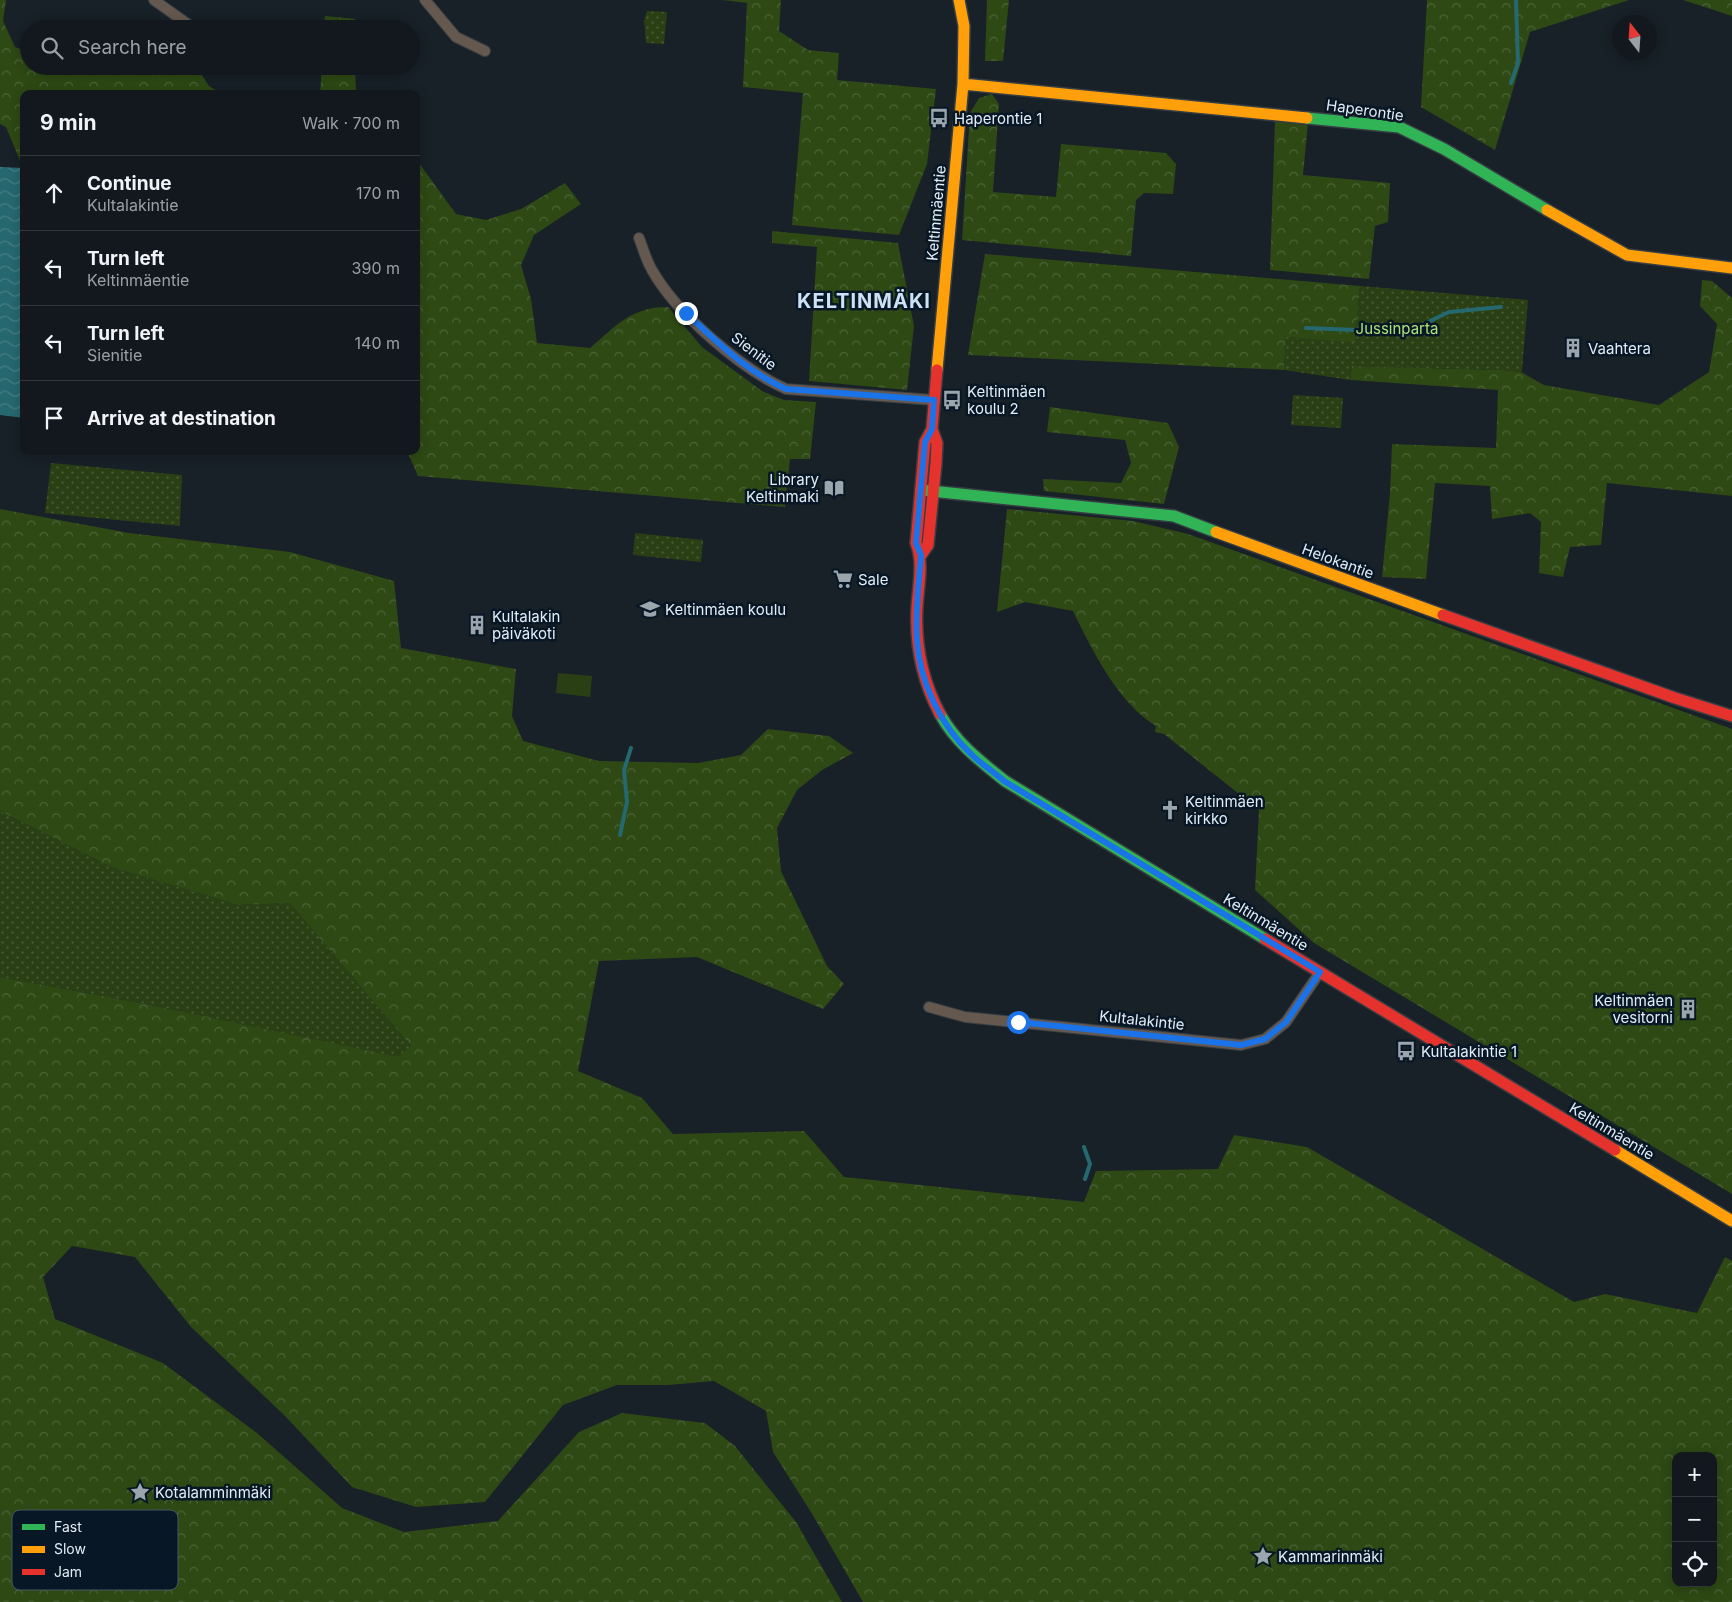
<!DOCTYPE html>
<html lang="en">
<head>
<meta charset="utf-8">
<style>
	body { margin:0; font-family:Inter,sans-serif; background:#1f252b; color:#f1f3f6 }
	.controls { position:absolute; right:15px; bottom:15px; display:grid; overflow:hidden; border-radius:10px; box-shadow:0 2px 12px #0003 }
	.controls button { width:45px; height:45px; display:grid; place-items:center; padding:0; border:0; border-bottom:1px solid #31373c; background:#12181e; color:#f1f3f6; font:25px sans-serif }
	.compass { position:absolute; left:1612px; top:15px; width:45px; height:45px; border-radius:50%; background:#12181e; box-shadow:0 2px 12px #0003; rotate:343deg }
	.stop { position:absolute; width:15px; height:15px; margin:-11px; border:4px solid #1a73e8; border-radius:50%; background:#fff }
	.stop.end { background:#1a73e8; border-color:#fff; box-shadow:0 1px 5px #0008 }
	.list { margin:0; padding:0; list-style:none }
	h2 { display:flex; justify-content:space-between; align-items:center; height:65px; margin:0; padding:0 20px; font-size:21px }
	h2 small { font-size:16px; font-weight:400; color:#9ca0a4 }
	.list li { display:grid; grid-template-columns:32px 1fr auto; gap:15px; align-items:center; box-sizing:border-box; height:75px; padding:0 20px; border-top:1px solid #31373c }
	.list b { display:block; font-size:19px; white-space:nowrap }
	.list p { margin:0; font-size:16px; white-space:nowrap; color:#9ca0a4 }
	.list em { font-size:16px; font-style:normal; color:#9ca0a4 }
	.icon { flex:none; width:28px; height:28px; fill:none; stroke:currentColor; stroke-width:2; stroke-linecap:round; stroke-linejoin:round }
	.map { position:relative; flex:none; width:1732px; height:1602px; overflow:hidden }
	.search { position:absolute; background:#12181e; box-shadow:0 2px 12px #0003; left:20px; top:20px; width:400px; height:55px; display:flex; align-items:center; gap:12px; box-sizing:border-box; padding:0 18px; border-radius:28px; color:#9ca0a4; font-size:19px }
	.panel { position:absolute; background:#12181e; box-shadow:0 2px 12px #0003; left:20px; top:90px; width:400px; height:365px; border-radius:10px }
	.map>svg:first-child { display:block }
	.grass { fill:url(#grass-dots) }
	.forest { fill:url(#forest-crowns); fill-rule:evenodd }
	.pitch { fill:#2a4014 }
	.water { fill:url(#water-waves) }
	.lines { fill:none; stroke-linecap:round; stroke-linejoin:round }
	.stream { stroke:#26686f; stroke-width:4 }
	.street-casing { stroke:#363d43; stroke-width:12 }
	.fast-casing { stroke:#363d43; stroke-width:14 }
	.slow-casing { stroke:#363d43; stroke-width:14 }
	.jam-casing { stroke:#363d43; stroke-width:14 }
	.street { stroke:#64584f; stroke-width:10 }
	.fast { stroke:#30b455; stroke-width:11 }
	.slow { stroke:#ff9f0a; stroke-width:11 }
	.jam { stroke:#e5322d; stroke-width:11 }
	.route { stroke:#1a73e8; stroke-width:6 }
	.labels { text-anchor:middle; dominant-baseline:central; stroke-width:5; stroke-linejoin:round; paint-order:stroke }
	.street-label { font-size:15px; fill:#e2edf6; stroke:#081725 }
	.poi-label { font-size:15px; fill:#e2edf6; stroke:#081725; text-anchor:start }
	.park-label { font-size:15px; fill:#ace379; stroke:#081725 }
	.district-label { font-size:20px; font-weight:bold; letter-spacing:1px; fill:#cce1f4; stroke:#081725 }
	.key { fill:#081725; stroke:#495764; stroke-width:1 }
	.key-label { font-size:14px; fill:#e2edf6 }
</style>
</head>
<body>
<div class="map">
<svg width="1732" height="1602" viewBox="0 0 1732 1602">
	<defs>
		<pattern id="grass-dots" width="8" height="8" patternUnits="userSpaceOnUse" patternTransform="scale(1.25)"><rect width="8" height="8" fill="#2a4014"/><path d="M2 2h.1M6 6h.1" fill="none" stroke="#495c37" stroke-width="1.8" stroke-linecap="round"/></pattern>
		<pattern id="forest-crowns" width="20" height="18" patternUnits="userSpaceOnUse" patternTransform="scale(1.25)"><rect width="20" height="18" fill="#2e4914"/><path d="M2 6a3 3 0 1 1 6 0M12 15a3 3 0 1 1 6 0" fill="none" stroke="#4c6437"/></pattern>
		<pattern id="water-waves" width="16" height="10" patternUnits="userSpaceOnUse" patternTransform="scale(1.25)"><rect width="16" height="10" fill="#26686f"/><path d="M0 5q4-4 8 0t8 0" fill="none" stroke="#457e84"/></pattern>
	</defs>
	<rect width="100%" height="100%" fill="#182028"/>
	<path class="grass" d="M647,11L667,12L664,44L646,43L644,21Z
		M1360,286L1528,300L1522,370L1521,372L1502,370L1352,366L1350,380L1284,370L1286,337L1355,341Z
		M1293,395L1343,398L1341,428L1291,425Z
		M51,463L182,475L180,526L45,513Z
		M635,533L703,540L701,562L633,555Z
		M0,811L111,867L238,905L290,903L411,1046L398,1058L146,1004L0,977Z"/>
	<path class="forest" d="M0,0H6L3,21L15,47L29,52V66H99L152,75L156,66H196L209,86L222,94H24L23,168L6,127L0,124Z
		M722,0H781L779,31L808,50L839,53L837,80L936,89L927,164L899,235L792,225L803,93L743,87L747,3Z
		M987,0H1009L1003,61H985Z
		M1427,0H1629L1530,32L1495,150L1421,107Z
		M1683,0H1732V16Z
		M325,16L355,19V29H324Z
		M322,66H355L356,94H320Z
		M992,94L999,104L993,192L1056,197L1061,144L1166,153L1176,164L1173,194L1144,193L1136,200L1131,256L962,240L970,113L979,98Z
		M1275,120L1308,123L1303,175L1390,183L1388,222L1375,226L1369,279L1270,270Z
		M416,159L456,214L486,220L521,209L565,183L581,204L534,235L521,265L531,299L537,343L590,348C617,325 631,307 668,307L702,347L762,391L784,400L816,402L810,459H790L785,507L418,476L407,451H416Z
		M772,231L898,243L914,326L907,390L809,381L817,247L772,243Z
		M985,254L1360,286L1355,342L1286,337L1284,370L968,355Z
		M1702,280L1712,281L1732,298V496L1607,483L1601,545L1570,547L1563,577L1539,573L1541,522L1530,513L1492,519L1490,486L1435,483L1426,579L1382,577L1390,493L1392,444L1496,448L1498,390L1350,380L1352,366L1502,370L1521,372L1544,385L1659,405L1709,372L1717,324L1700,306Z
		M1050,407L1168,423L1179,447L1164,504L1044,491L1043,479L1121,483L1131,463L1125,440L1047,432Z
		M0,509L129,533L290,552L394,581L401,648L516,669L512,716L523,741L599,761L698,763L741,755L768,729L829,736L853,753L822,770L797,790L777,828L781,871L827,966L844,984L823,1009L697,957L599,961L578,1071L642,1098L673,1134L804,1131L844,1177L1084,1202L1096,1171L1218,1169L1234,1135L1307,1147L1574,1302L1605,1294L1697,1313L1725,1257L1732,1261V1602H863L811,1512L773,1452L766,1411L714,1381L668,1385H617L563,1405L485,1502L416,1507L352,1487L284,1415L191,1327L135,1257L72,1246L43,1277L55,1319L163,1363L257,1433L342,1508L404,1532L498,1521L579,1432L622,1413L705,1423L735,1446L796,1522L842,1602H0V977L146,1004L398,1057L411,1046L290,903L238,905L111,867L0,811ZM1676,1456H1713V1583H1676Z
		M1007,509L1133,521L1188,534L1732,729V1194L1314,943L1255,890L1259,810L1164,734L1155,732L1156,726C1118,703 1092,650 1073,611L1025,602L997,612Z"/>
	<path class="pitch" d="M558,673L592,676L590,697L556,693Z"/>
	<path class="water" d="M0,167L24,168V418L0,415Z"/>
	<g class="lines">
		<path class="stream" d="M1511,83L1518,63L1516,0
			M1306,328L1407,332L1449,312L1501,307
			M620,835L627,802L624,770L631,748
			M1084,1147L1090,1164L1085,1179"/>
		<defs>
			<path id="street" d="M154,0L189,25
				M425,0L456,37L485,51
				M639,238C643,248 646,260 652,270C676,313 741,369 786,389L934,400
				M929,1007L965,1017L1241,1045L1265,1039L1286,1022L1320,972"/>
			<path id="fast" d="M1307,118L1399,127L1444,149L1547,210
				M921,490L1174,516L1216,532
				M940,714C956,743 980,761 1005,781L1265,939"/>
			<path id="slow" d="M963,84L1307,118
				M1547,210L1627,255L1732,268
				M937,370L963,84L964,26L959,0
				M1216,532L1443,615
				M1615,1150L1732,1221"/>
			<path id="jam" d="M932,429L925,442L916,543C924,563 918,587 917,608C915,646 922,680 940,714
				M921,555L928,545L936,464L937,443L932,429L937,370
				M1443,615L1675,698L1732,716
				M1265,939L1615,1150"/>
		</defs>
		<use href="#street" class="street-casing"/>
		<use href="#fast" class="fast-casing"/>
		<use href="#slow" class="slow-casing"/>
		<use href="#jam" class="jam-casing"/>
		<use href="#street" class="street"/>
		<use href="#fast" class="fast"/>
		<use href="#slow" class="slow"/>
		<use href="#jam" class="jam"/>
	</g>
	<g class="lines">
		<path class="route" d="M686,313C717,342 746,371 786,389L934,400L932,429L925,442L916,543L921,555C919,582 915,611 917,639C919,681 941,726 971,754C981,764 994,772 1004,781L1320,972L1286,1022L1265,1039L1241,1045L1018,1022"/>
	</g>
	<defs>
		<symbol id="bus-bare" viewBox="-9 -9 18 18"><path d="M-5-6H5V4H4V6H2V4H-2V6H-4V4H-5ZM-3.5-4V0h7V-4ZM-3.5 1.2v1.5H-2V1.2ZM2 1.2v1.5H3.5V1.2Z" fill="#9ba5ae" stroke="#081725" stroke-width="2.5" paint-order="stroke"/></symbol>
		<symbol id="building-bare" viewBox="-9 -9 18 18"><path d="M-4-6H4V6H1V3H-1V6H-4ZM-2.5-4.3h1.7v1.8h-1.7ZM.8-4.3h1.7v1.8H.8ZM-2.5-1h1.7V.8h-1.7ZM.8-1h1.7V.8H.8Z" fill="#9ba5ae" stroke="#081725" stroke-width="2.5" paint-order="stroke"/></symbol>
		<symbol id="library-bare" viewBox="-9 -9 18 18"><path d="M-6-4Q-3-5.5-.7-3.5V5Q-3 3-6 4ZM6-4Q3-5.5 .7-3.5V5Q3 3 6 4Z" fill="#9ba5ae" stroke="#081725" stroke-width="2.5" paint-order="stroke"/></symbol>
		<symbol id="supermarket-bare" viewBox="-9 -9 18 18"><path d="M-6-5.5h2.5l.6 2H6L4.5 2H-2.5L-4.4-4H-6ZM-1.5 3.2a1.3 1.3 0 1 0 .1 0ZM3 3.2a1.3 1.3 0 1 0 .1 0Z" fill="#9ba5ae" stroke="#081725" stroke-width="2.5" paint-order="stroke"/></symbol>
		<symbol id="school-bare" viewBox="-9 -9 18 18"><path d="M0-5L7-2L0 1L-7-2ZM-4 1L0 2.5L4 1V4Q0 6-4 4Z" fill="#9ba5ae" stroke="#081725" stroke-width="2.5" paint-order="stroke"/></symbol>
		<symbol id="church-bare" viewBox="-9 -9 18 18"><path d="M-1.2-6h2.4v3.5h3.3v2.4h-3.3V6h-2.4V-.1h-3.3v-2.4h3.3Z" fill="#9ba5ae" stroke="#081725" stroke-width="2.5" paint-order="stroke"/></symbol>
		<symbol id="sight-bare" viewBox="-9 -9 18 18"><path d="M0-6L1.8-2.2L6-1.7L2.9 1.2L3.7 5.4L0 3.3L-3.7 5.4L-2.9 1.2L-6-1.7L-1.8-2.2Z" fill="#9ba5ae" stroke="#081725" stroke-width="2.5" paint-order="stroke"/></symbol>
	</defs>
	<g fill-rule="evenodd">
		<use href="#bus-bare" x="925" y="104" width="28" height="28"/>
		<use href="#building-bare" x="1559" y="334" width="28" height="28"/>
		<use href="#bus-bare" x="938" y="386" width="28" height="28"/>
		<use href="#library-bare" x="820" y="474" width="28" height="28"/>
		<use href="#supermarket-bare" x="829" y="565" width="28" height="28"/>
		<use href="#school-bare" x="636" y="595" width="28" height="28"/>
		<use href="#building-bare" x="463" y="611" width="28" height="28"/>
		<use href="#church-bare" x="1156" y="796" width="28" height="28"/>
		<use href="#building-bare" x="1674" y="995" width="28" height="28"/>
		<use href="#bus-bare" x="1392" y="1037" width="28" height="28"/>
		<use href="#sight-bare" x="126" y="1478" width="28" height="28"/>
		<use href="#sight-bare" x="1249" y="1542" width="28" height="28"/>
	</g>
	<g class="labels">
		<g class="street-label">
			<text transform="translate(1365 110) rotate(8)">Haperontie</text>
			<text transform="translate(936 213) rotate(-85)">Keltinmäentie</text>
			<text transform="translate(754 351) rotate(37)">Sienitie</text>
			<text transform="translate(1338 561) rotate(20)">Helokantie</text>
			<text transform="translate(1266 922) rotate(31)">Keltinmäentie</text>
			<text transform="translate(1142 1020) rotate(6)">Kultalakintie</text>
			<text transform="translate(1612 1131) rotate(31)">Keltinmäentie</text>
		</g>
		<g class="poi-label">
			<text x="954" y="118">Haperontie 1</text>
			<text x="1588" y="348">Vaahtera</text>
			<text x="967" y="391">Keltinmäen<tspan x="967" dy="17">koulu 2</tspan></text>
			<text x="819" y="479" text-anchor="end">Library<tspan x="819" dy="17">Keltinmaki</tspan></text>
			<text x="858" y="579">Sale</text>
			<text x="665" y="609">Keltinmäen koulu</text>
			<text x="492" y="616">Kultalakin<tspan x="492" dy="17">päiväkoti</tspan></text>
			<text x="1185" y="801">Keltinmäen<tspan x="1185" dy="17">kirkko</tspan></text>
			<text x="1673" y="1000" text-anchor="end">Keltinmäen<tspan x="1673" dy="17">vesitorni</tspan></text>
			<text x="1421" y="1051">Kultalakintie 1</text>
			<text x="155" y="1492">Kotalamminmäki</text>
			<text x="1278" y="1556">Kammarinmäki</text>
		</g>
		<g class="park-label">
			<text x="1397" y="328">Jussinparta</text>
		</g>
		<g class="district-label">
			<text x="864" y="301">KELTINMÄKI</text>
		</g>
	</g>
	<rect x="12" y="1510" width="166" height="80" rx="8" class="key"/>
	<rect x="22" y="1524" width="23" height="6" fill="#30b455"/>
	<rect x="22" y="1546" width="23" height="7" fill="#ff9f0a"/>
	<rect x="22" y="1569" width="23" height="6" fill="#e5322d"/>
	<g class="key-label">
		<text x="54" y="1532">Fast</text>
		<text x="54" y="1554">Slow</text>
		<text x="54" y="1577">Jam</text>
	</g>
</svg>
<div class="controls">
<button>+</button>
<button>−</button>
<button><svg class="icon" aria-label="locate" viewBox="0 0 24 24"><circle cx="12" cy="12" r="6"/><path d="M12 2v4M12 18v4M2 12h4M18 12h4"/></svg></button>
</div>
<svg class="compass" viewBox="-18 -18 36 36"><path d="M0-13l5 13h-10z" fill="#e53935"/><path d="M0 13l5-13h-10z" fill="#9ca0a4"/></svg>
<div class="stop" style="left:1018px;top:1022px"></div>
<div class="stop end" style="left:686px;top:313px"></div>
<div class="search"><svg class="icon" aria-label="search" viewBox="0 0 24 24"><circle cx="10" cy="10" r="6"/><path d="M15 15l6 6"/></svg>Search here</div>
<section class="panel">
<h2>9 min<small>Walk · 700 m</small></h2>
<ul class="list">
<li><svg class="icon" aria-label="ahead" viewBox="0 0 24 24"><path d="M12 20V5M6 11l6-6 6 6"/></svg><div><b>Continue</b><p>Kultalakintie</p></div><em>170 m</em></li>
<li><svg class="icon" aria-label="left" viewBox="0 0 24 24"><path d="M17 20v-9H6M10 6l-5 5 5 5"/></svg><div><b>Turn left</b><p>Keltinmäentie</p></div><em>390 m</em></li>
<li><svg class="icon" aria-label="left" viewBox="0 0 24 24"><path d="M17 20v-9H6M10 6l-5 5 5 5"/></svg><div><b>Turn left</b><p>Sienitie</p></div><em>140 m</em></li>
<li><svg class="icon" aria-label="arrive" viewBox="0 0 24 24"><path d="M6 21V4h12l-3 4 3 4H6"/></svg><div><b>Arrive at destination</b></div></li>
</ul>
</section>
</div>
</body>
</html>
